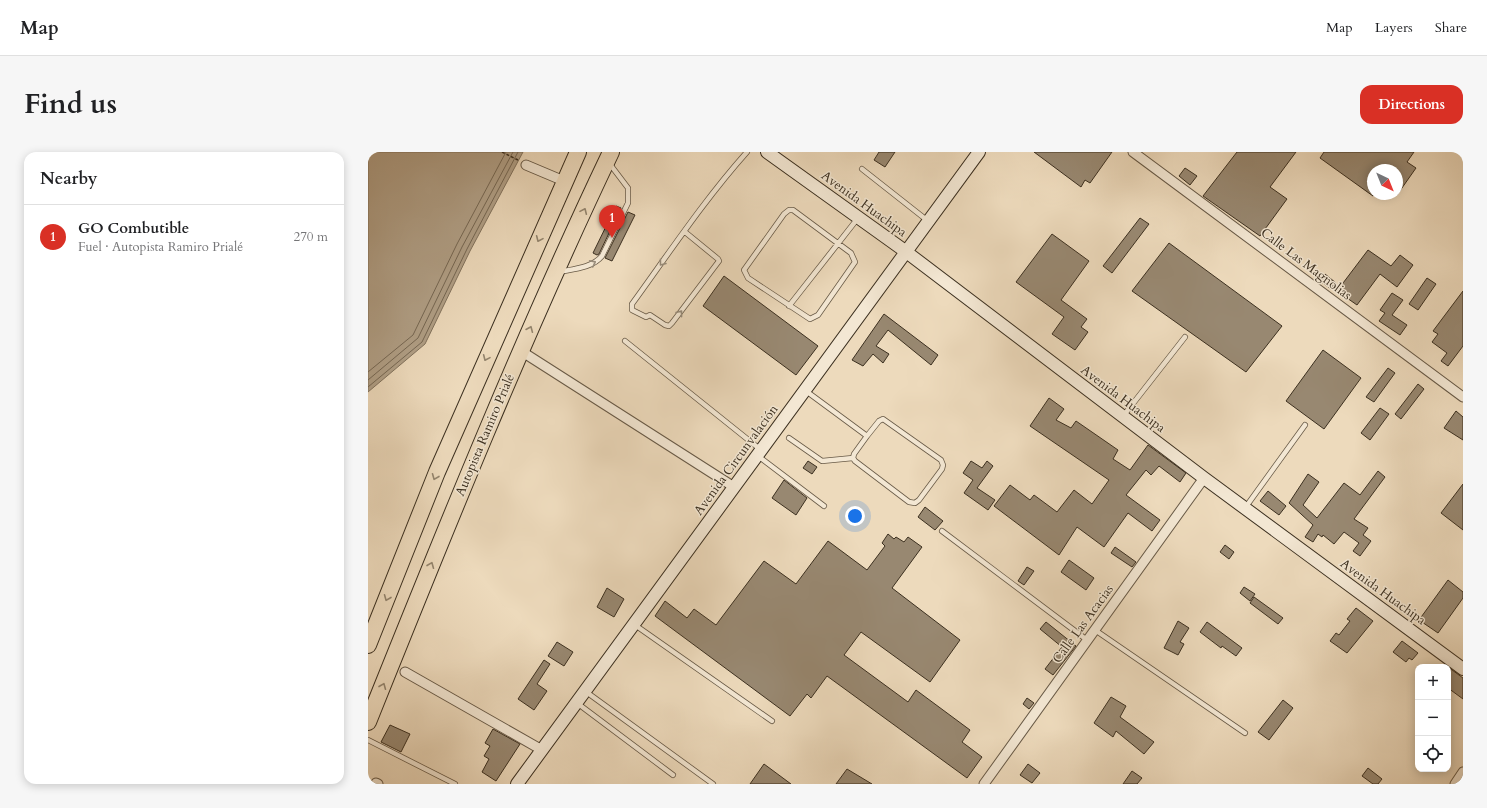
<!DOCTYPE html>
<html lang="en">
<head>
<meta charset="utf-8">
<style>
	body { margin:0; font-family:Cardo,serif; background:#f6f6f6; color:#202124 }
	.controls { position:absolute; right:12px; bottom:12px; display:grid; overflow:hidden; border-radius:8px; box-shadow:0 2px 10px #0003 }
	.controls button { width:36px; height:36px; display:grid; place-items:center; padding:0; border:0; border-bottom:1px solid #e0e0e0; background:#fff; color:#202124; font:20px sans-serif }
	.compass { position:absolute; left:999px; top:12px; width:36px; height:36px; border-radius:50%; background:#fff; box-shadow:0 2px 10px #0003; rotate:137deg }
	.you { position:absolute; left:487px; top:364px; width:14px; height:14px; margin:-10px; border:3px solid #fff; border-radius:50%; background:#1a73e8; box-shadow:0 0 0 6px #1a73e833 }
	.badge { display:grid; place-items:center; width:26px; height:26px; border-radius:50%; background:#d93025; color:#fff; font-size:13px; font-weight:700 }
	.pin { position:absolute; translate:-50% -33px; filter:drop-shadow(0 1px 2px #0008) }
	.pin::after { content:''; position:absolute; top:21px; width:14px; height:12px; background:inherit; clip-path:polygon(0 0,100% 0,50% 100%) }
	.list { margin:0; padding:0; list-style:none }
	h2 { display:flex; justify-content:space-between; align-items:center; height:52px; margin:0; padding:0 16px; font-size:17px }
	h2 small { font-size:13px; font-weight:400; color:#757577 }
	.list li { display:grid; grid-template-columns:26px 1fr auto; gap:12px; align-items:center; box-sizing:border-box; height:64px; padding:0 16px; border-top:1px solid #e0e0e0 }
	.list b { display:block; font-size:15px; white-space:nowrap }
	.list p { margin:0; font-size:13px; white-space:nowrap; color:#757577 }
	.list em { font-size:13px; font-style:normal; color:#757577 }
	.icon { flex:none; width:22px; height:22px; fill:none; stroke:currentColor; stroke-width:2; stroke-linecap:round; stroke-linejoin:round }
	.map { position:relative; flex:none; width:1095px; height:632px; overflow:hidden; border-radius:12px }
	header { display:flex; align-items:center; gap:24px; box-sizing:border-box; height:56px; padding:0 20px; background:#fff; border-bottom:1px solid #e0e0e0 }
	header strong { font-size:19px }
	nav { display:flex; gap:22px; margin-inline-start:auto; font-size:14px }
	.intro { display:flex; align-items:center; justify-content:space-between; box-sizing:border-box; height:96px; padding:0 24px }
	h1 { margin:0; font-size:28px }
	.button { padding:10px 18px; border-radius:12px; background:#d93025; color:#fff; font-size:14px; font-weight:700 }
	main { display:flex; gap:24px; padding:0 24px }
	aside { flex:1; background:#fff; border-radius:12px; box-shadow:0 2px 10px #0003 }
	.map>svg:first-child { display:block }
	.water { fill:#b1a087; stroke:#82735e }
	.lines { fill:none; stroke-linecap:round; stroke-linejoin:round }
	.shore { stroke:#766854; stroke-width:1 }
	.building { fill:#988871; stroke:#3c3020 }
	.lane-casing { stroke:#685a47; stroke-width:6 }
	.street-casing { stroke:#685a47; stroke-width:11 }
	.secondary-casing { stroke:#3c3020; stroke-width:14 }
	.highway-casing { stroke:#3c3020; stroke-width:18 }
	.path { stroke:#3c3020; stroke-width:1.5; stroke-dasharray:3 2; stroke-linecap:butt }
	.lane { stroke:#f3e7d3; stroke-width:4.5 }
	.street { stroke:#f3e7d3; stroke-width:9 }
	.secondary { stroke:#f3e7d3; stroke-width:12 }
	.highway { stroke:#eddabc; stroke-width:16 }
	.oneway { stroke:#94856e }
	.oneway2 { stroke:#988c7a }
	.labels { text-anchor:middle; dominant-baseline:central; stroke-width:3; stroke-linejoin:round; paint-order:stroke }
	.street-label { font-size:13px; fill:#3c3020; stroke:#f3e7d3 }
</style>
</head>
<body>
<header>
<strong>Map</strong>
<nav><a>Map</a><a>Layers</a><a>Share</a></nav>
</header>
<div class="intro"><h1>Find us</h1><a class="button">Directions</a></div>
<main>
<aside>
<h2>Nearby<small></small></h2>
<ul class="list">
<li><span class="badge">1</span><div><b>GO Combutible</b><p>Fuel · Autopista Ramiro Prialé</p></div><em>270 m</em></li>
</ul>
</aside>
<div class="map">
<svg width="1095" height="632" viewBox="0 0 1095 632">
	<rect width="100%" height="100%" fill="#eddabc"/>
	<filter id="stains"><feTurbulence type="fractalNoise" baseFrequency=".005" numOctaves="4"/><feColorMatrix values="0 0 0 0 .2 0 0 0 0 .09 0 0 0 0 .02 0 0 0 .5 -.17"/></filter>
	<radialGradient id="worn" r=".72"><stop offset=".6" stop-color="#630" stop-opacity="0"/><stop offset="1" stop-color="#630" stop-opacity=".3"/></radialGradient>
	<path class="water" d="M0,0H155L102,99L57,192L0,240Z"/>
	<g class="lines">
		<path class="shore" d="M0,220L45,183L89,92L138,0
			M0,228L50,186L94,95L145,0
			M0,235L54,190L99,97L150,0"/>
	</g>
	<path class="building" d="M511,0H527L517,15L506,8Z
		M666,0H744L722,31L717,28L713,35Z
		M869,0H928L902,35L919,47L892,84L835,44Z
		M956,0H1046L1039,10L1048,16L1029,43V18H1005V44L952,6Z
		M817,16L829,24L822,33L811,24Z
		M248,54L253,56L231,102L229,103L225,101Z
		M260,60L267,63L244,109L237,106Z
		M772,66L781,72L744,121L735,114Z
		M684,82L721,109L693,148L719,167L713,175L720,180L707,198L684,182L696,165L648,130Z
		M801,91L914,174L878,220L764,139Z
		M1000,98L1023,114L1032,103L1045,113L1029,135L1012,122L989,153L969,139Z
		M957,122L968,131L963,137L952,129Z
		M356,124L450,194L428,223L335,154Z
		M1059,126L1068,132L1050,158L1041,152Z
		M1095,139V194L1080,214L1073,209L1079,201L1064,190L1070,182L1065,179Z
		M1024,141L1035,148L1024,163L1039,173L1032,183L1011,169L1017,161L1012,158Z
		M516,162L570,203L563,213L520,178L508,194L521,202L515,211L505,202L495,214L484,208Z
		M955,198L993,226L956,277L918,249Z
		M1020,216L1027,221L1006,250L998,245Z
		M1050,232L1056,237L1033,267L1027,262Z
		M681,246L696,257L688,268L703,276L708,269L750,298L745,307L762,318L780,293L818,321L812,330L791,314L783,323L778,318L758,343L792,368L784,379L760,361L736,395L709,375L691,403L626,354L642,333L662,348L666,343L689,360L706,338L724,352L741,328L662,274Z
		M1012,256L1021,262L1002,288L993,281Z
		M1088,259L1095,265V288L1076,276Z
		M440,309L449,315L444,322L435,316Z
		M603,309L614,316L619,309L625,314L609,336L627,348L620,358L596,341L605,328L595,321Z
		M1010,319L1017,325L986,367L1000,376L995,383L1003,389L992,404L985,399L991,391L976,380L966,392L955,383L954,385L950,382L945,390L937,385L945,373L921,351L940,322L951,330L935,353L949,366L976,331L992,343Z
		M416,328L439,346L428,363L404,346Z
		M1095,332V378L1073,361Z
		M900,339L918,354L911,363L892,349Z
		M557,355L575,369L567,378L550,365Z
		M520,382L526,387L528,385L536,390L540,385L554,395L524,436L592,488L562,530L493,480L476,503L540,550L548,538L602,578L594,590L614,605L599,626L459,524L443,546L439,542L422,564L287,464L297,449L319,466L326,457L348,473L396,409L428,432L460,389L499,418L517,394L514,391Z
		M857,393L866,400L861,407L852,400Z
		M747,395L768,410L764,415L743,401Z
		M701,408L726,426L718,438L693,420Z
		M659,415L666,419L656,433L650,429Z
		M1080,428L1095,440V446L1070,481L1051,468Z
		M876,435L887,442L882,449L872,441Z
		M239,436L256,447L246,465L229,455Z
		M886,445L915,466L910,472L882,451Z
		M988,456L1005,469L979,501L962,489L968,481L971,483L982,469L979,467Z
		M810,469L821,476L812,490L816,492L810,503L796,496Z
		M678,470L708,494L685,523L677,517L694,495L672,477Z
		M839,470L874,496L868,504L854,494L853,496L832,480Z
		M1034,489L1050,501L1044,508L1041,506L1038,510L1025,500Z
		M189,490L205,500L196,514L180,504Z
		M176,508L182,512L169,532L179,539L166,558L150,547Z
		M1080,515L1095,526V547L1080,536Z
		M743,545L758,554L752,565L786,590L776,602L748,579L745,585L726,571Z
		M659,546L666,551L661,557L655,552Z
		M915,548L925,556L901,588L890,580Z
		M22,573L42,582L33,600L13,590Z
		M125,577L152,592L128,629L114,620L121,607L116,604L122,594L117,591Z
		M396,612L423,632H382Z
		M660,612L672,621L664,631L652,623Z
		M1000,616L1014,627L1010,632H1005L994,624Z
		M479,617L504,632H468Z
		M764,619L774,626L769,632H755Z"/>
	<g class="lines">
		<defs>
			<path id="lane" d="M494,17L560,69
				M421,58H425L483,101L487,110L450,163L442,167L380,126L376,118L416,62Z
				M317,80L350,107L351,109L304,171L301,174L297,173L282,163L278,165L264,158V152C301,101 337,47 379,0
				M191,120C206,117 224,116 234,104L260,51V36L241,11
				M421,154L490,66
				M257,189L393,298
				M438,239L499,284L486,302L485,306L487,309L541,350L547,351L551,348L574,317L575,313L573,308L515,267L511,269L499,284
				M756,263L817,185
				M421,286L454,309L485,306
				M390,304L456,354
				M877,356L937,273
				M574,379L719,488
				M267,473L404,569
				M727,478L877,581
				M217,539L345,632
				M209,551L305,623
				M0,588L87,632"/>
			<path id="street" d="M765,0L1095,245
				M158,13L196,29
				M153,199L366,335
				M37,520L174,598
				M8,631L10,632
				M616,632L836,326
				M1087,632L1095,620"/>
			<path id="secondary" d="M399,0L537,99L836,326L1095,517
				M149,632L611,0"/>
			<path id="highway" d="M0,493L69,320L210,0
				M0,570C77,378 154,187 243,0"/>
		</defs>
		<use href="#lane" class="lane-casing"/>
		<use href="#street" class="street-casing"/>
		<use href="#secondary" class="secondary-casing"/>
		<use href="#highway" class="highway-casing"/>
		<path class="path" d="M134,0L150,8"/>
		<use href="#lane" class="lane"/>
		<use href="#street" class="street"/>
		<use href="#secondary" class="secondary"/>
		<use href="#highway" class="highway"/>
	</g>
	<defs><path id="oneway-chevron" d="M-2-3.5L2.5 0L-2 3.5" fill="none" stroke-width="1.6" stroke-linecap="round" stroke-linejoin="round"/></defs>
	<g class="oneway">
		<use href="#oneway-chevron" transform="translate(216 59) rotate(-66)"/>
		<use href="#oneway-chevron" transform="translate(171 87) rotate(114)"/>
		<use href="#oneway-chevron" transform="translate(162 177) rotate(-67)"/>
		<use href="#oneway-chevron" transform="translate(118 206) rotate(114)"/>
		<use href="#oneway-chevron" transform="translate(67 325) rotate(112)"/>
		<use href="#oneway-chevron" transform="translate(63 413) rotate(-68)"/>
		<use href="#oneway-chevron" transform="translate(19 446) rotate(112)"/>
		<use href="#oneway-chevron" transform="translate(15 534) rotate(-68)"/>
	</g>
	<g class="oneway2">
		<use href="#oneway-chevron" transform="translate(225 111) rotate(-27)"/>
		<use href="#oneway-chevron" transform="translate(294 111) rotate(127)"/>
		<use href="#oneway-chevron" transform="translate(312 161) rotate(-52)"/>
	</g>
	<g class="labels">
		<g class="street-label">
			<text transform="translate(496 52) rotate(36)">Avenida Huachipa</text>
			<text transform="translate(938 112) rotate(37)">Calle Las Magnolias</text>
			<text transform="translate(755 247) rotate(37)">Avenida Huachipa</text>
			<text transform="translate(117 283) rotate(-67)">Autopista Ramiro Prialé</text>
			<text transform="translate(368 308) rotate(-54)">Avenida Circunvalación</text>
			<text transform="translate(1015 440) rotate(36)">Avenida Huachipa</text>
			<text transform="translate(715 472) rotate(-54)">Calle Las Acacias</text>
		</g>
	</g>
	<rect width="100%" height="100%" filter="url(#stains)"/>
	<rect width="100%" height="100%" fill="url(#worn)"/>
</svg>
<div class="controls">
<button>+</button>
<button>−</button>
<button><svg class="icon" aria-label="locate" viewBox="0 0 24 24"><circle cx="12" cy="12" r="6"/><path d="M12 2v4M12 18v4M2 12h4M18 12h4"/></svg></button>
</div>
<svg class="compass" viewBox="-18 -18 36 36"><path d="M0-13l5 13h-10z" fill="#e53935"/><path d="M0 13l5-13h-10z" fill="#757577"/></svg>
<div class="you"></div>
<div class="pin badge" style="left:244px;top:86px">1</div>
</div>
</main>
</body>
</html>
